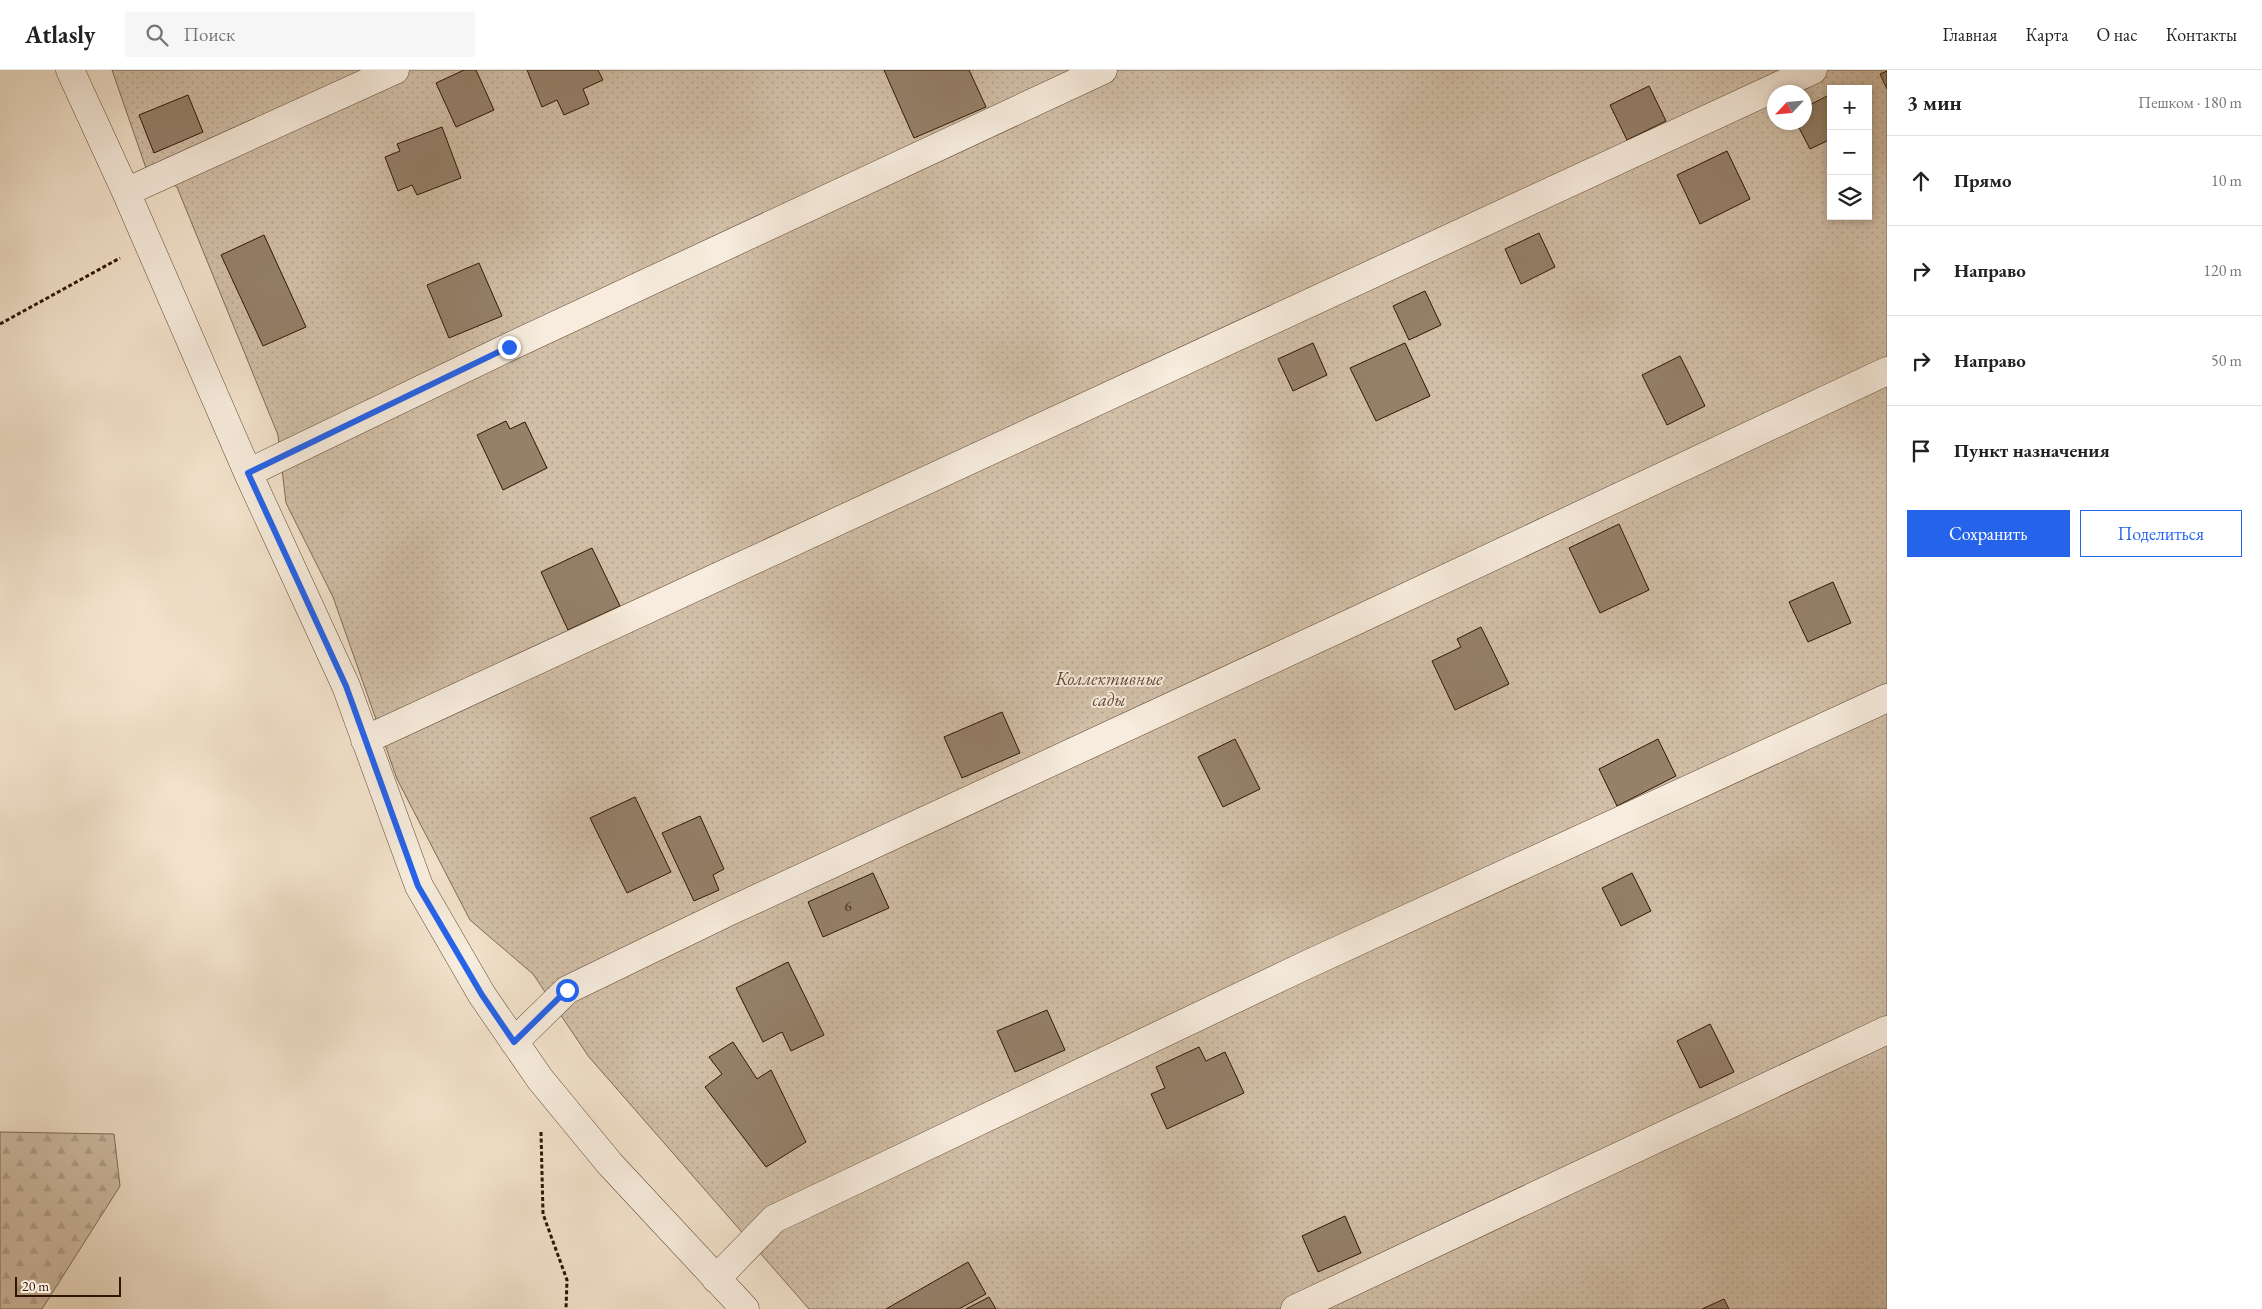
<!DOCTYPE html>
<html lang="ru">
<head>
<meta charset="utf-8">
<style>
	body { margin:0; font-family:"EB Garamond",serif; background:#f6f6f6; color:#222 }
	.controls { position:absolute; right:15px; top:15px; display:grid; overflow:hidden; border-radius:0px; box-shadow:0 2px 8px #0003 }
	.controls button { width:45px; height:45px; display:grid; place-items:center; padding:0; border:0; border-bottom:1px solid #e0e0e0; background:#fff; color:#222; font:25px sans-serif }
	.compass { position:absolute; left:1767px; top:15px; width:45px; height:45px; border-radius:50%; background:#fff; box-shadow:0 2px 8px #0003; rotate:244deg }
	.scale { position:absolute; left:15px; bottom:12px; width:106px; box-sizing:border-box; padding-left:5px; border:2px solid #301500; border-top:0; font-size:14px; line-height:18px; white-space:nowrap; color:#301500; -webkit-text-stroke:4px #f7ecdd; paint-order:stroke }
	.stop { position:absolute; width:15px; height:15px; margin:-11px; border:4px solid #2563eb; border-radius:50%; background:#fff }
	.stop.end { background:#2563eb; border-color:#fff; box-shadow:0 1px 5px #0008 }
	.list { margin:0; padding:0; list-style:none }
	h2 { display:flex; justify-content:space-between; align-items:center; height:65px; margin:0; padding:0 20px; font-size:21px }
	h2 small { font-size:16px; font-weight:400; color:#767676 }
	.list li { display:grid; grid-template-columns:32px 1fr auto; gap:15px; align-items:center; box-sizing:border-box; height:90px; padding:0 20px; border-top:1px solid #e0e0e0 }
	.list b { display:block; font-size:19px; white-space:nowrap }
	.list em { font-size:16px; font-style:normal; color:#767676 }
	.actions { display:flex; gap:10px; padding:15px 20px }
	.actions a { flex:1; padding:11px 0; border:1px solid #2563eb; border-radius:0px; text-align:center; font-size:18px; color:#2563eb }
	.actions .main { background:#2563eb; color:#fff }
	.icon { flex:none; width:28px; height:28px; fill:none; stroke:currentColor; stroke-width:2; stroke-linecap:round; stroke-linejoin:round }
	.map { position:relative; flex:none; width:1887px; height:1239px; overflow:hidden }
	header { display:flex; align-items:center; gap:30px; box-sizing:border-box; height:70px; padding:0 25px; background:#fff; border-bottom:1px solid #e0e0e0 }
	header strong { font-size:24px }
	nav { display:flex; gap:28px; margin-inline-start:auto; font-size:18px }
	.search { width:350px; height:45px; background:#f6f6f6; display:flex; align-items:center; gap:12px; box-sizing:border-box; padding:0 18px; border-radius:0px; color:#767676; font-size:19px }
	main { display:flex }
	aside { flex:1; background:#fff }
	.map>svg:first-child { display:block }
	.grass { fill:url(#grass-dots); stroke:#806a54; fill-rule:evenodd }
	.forest { fill:url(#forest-firs); stroke:#806a54 }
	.building { fill:#95806a; stroke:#301500 }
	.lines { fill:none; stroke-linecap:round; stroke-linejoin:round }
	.minor-casing { stroke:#604833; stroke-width:29 }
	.path { stroke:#301500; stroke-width:3; stroke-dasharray:4 2.5; stroke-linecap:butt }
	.minor { stroke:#f7ecdd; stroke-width:28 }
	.route { stroke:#2563eb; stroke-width:6 }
	.labels { text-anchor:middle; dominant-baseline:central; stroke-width:4; stroke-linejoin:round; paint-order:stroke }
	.number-label { font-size:15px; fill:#49301a }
	.park-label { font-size:18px; font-style:italic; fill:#604832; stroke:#f7ecdd }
</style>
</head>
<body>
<header>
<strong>Atlasly</strong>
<div class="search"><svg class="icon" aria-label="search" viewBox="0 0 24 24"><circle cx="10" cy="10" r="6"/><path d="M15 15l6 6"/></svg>Поиск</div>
<nav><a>Главная</a><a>Карта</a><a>О нас</a><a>Контакты</a></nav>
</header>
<main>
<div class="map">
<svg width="1887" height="1239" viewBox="0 0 1887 1239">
	<defs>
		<pattern id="grass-dots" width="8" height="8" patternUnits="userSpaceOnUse" patternTransform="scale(1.25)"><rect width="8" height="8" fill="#d1bfa8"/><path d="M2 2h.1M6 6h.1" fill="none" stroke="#b4a38f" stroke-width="1.8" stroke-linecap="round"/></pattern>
		<pattern id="forest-firs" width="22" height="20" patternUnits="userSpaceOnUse" patternTransform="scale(1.25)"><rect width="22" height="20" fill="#d1bfa8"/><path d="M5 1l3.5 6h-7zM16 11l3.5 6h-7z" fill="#b4a38f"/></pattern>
	</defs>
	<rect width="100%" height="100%" fill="#f2e2cb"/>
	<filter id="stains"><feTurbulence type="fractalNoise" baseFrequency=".004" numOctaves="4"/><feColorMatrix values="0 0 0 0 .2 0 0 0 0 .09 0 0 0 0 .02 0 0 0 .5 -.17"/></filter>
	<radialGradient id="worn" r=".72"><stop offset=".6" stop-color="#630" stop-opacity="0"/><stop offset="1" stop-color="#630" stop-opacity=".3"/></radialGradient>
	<path class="grass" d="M112,0H1887V1239H809L589,987L533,904L470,850L397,709L333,527L286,433L278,365L177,117L147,101ZM1831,19H1868V146H1831ZM1774,22H1804V52H1774Z"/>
	<path class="forest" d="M0,1062L114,1064L120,1116L42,1239H0Z"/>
	<path class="building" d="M464,0H476L494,40L456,57L436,13Z
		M527,0H598L603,10L583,19L589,34L564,45L557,30L542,37Z
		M884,0H969L986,37L914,68Z
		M1887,1V19L1880,4Z
		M1649,16L1666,51L1627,70L1610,35Z
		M188,25L203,62L154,83L139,45Z
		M1827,26L1831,33V69L1810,79L1796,52H1804V38Z
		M442,57L461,108L417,125L412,115L398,121L385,87L400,81L397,74Z
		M1727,81L1750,129L1700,154L1677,105Z
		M1539,163L1555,197L1521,214L1505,179Z
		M264,165L306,257L263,276L221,185Z
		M479,193L502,246L449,268L427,215Z
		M1425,221L1441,255L1409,270L1393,236Z
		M1313,273L1327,305L1293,321L1278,289Z
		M1405,273L1430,326L1376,351L1350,298Z
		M1680,286L1705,336L1667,355L1642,305Z
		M506,351L510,359L525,352L547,398L503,420L477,365Z
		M1619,454L1649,520L1600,543L1569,478Z
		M592,478L620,536L568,560L541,502Z
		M1833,512L1851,553L1808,572L1789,532Z
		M1481,557L1509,614L1455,640L1432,591L1461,577L1457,569Z
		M1002,642L1020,683L962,708L944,667Z
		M1235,669L1260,719L1223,737L1198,687Z
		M1658,669L1676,706L1617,736L1599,699Z
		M635,727L671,802L627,823L590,748Z
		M700,746L724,799L713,805L719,820L694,831L662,763Z
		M873,803L889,838L823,867L808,832Z
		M1632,803L1651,841L1621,856L1602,818Z
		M788,892L824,965L791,981L782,962L763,972L736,918Z
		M1047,940L1065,980L1015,1002L997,961Z
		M1710,954L1734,1002L1700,1018L1677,971Z
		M733,972L757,1009L771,1000L806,1072L766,1097L705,1017L722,1004L709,987Z
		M1199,977L1206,991L1225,982L1244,1023L1167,1059L1151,1024L1165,1018L1156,997Z
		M1345,1146L1361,1183L1318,1202L1302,1166Z
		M968,1192L986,1224L959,1239H886Z
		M989,1227L996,1239H966Z
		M1724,1229L1729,1239H1702Z"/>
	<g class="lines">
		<defs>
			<path id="minor" d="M70,0L126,122L248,403L346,616L419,816L482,925L540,1009L610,1094L745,1239
				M126,122L395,0
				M248,403L509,277L1103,0
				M365,670L1813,0
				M514,972L567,920L728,842L1353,552L1887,301
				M716,1209L774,1149L1304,896L1887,628
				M1295,1239L1887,960"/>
		</defs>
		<use href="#minor" class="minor-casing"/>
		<path class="path" d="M0,254L120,188
			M541,1062L543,1144L567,1210L566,1239"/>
		<use href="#minor" class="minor"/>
	</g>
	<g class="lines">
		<path class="route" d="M509,277L248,403L346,616L418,816L482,925L514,972L567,920"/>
	</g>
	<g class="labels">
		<g class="number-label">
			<text x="848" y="835">6</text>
		</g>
		<g class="park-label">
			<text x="1109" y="608">Коллективные<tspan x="1109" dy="21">сады</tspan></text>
		</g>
	</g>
	<rect width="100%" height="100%" filter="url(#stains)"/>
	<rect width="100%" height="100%" fill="url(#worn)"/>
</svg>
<div class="controls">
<button>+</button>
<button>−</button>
<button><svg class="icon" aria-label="layers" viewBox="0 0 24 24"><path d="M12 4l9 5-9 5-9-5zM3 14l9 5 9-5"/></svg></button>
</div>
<svg class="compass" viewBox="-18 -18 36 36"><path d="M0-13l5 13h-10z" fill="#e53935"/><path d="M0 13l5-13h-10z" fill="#767676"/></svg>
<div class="scale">20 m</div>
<div class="stop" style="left:567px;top:920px"></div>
<div class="stop end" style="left:509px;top:277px"></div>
</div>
<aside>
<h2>3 мин<small>Пешком · 180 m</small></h2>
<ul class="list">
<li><svg class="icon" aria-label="ahead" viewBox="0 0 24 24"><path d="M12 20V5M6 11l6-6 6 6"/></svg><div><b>Прямо</b></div><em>10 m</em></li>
<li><svg class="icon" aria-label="right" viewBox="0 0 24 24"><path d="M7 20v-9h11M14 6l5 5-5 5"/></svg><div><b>Направо</b></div><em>120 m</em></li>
<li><svg class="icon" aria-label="right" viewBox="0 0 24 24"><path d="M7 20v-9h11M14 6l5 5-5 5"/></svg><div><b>Направо</b></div><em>50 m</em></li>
<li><svg class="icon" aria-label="arrive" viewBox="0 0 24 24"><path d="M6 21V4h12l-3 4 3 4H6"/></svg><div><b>Пункт назначения</b></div></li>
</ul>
<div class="actions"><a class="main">Сохранить</a><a>Поделиться</a></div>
</aside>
</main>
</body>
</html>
